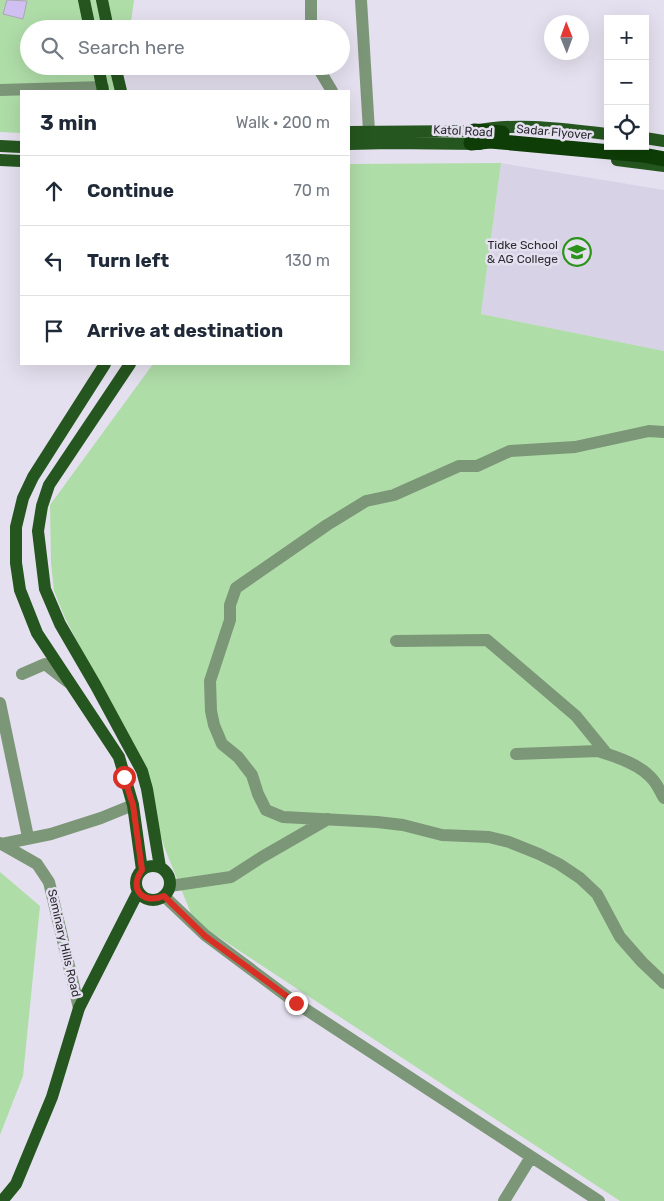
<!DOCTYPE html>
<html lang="en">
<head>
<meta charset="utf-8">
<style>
	body { margin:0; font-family:Rubik,sans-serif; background:#f2f2f3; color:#1f2937 }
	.controls { position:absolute; right:15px; top:15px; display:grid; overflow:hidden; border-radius:0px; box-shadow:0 5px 20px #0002 }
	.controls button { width:45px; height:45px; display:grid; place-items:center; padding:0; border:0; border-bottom:1px solid #e0e1e3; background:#fff; color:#1f2937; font:25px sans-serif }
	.compass { position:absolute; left:544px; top:15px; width:45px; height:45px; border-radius:50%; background:#fff; box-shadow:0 5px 20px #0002; rotate:359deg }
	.stop { position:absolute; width:15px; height:15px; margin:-11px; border:4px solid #d93025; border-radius:50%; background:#fff }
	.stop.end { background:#d93025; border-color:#fff; box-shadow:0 1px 5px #0008 }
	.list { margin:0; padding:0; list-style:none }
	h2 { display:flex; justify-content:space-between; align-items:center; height:65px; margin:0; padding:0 20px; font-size:21px }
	h2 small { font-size:16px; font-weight:400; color:#747a83 }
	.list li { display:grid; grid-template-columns:32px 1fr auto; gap:15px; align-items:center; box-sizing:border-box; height:70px; padding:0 20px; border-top:1px solid #e0e1e3 }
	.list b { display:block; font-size:19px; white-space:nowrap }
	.list em { font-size:16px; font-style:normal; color:#747a83 }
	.icon { flex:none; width:28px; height:28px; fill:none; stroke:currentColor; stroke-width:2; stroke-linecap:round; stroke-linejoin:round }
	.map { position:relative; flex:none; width:664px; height:1201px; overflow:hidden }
	.search { position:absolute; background:#fff; box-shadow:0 5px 20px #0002; left:20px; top:20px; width:330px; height:55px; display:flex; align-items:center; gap:12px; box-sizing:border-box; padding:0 18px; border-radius:28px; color:#747a83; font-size:19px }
	.panel { position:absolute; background:#fff; box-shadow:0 5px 20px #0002; left:20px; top:90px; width:330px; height:275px; border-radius:0px }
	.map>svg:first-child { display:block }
	.built { fill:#d8d2e6 }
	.green { fill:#afdda8 }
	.building { fill:#d0c0f2; stroke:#aba7b4 }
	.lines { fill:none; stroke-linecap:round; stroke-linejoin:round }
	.minor { stroke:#7c9678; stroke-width:12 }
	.major { stroke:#25561f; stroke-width:12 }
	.highway { stroke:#0e3d07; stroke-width:15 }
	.route { stroke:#d93025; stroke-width:6 }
	.labels { text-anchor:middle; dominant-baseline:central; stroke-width:5; stroke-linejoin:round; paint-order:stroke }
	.street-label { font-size:12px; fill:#2c2b30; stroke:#e5e0ef }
	.poi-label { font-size:12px; fill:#2c2b30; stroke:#e5e0ef; text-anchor:end }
</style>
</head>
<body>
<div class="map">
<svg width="664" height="1201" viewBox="0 0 664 1201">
	<rect width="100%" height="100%" fill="#e5e0ef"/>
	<path class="built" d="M501,163L664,190V351L481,314Z"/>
	<path class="green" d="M0,0H134L130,29H29V66H124L121,91H21V133L0,132Z
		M501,163L481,314L664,351V1201H620L194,921L165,849L135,752L65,618L54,591L51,563L50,505L153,364H349V164Z
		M0,872L40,906L23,1076L0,1135Z"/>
	<path class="building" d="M7,0L27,1L23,19L3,14Z"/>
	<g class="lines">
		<path class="minor" d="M311,0V29
			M361,0L369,131
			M317,66L332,91
			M0,90L103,87
			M664,432L649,431L575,447L510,451L477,466H459L394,495L366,501L327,525L236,588L230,605V620L210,681L211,711L214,725L222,744L238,757L252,775L258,794L266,810L283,817L377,822L403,825L442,835L489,837L509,842L539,854L559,864L580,878L597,894L620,937L642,962L664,983
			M396,641L487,640L576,716L607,754
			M22,674L45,664L68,682
			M0,703L28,837
			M516,754L598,751C617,757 642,765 654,781C658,786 661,793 664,798
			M0,843L37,864L49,882L79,1008
			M2,844L51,834L101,818L133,805
			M170,886L231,877L262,857L328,819
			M164,896L205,935L296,1003L599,1201
			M504,1201L531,1157"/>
		<path class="major" d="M84,0L90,29
			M102,0L108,29
			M98,66L103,91
			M115,66L121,91
			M349,132L474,131C518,122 564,129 608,134
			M645,138L664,141
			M349,144L390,143L480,144
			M0,146L21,147
			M0,160L21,161
			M617,160L664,166
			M105,364L33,477L23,498L16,527V563L20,590L37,633L119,757L133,805L142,870
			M130,364L49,485L42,506L38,531L45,589L60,624L96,686L142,771L147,789L160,867
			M136 883a17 17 0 1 1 34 0a17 17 0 1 1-34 0Z
			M2,1201L16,1184L52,1097L79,1008L138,892"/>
		<path class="highway" d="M474,131L502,133
			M471,143L490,141L643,155L664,159"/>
	</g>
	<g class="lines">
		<path class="route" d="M124,777L133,805L142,870C128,889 143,905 164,896L205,936L296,1003"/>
	</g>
	<defs>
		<symbol id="school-ring" viewBox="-11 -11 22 22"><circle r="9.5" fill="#e5e0ef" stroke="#2b931a" stroke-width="1.5"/><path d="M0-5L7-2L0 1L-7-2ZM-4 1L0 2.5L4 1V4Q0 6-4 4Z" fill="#2b931a"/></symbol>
	</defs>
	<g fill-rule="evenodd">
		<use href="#school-ring" x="561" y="236" width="32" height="32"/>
	</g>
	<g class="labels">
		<g class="street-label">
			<text transform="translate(463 131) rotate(3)">Katol Road</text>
			<text transform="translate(554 132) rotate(5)">Sadar Flyover</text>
			<text transform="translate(64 943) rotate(77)">Seminary Hills Road</text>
		</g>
		<g class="poi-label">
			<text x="558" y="245">Tidke School<tspan x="558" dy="14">&amp; AG College</tspan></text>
		</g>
	</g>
</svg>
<div class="controls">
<button>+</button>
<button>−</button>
<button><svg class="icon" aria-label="locate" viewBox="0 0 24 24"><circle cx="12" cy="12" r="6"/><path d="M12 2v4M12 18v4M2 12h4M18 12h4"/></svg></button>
</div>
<svg class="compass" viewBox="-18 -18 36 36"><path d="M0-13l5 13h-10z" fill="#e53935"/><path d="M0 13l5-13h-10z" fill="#747a83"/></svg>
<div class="stop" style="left:124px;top:777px"></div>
<div class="stop end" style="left:296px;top:1003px"></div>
<div class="search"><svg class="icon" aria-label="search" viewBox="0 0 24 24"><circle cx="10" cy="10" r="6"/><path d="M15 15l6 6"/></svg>Search here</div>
<section class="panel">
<h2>3 min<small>Walk · 200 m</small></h2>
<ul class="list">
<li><svg class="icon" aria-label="ahead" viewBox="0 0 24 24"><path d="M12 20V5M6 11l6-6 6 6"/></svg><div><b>Continue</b></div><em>70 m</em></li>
<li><svg class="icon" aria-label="left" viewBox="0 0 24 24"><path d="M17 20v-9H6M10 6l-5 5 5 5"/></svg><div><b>Turn left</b></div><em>130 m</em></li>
<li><svg class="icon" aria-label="arrive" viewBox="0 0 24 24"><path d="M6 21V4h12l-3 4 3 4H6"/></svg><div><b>Arrive at destination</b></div></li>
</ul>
</section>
</div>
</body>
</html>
